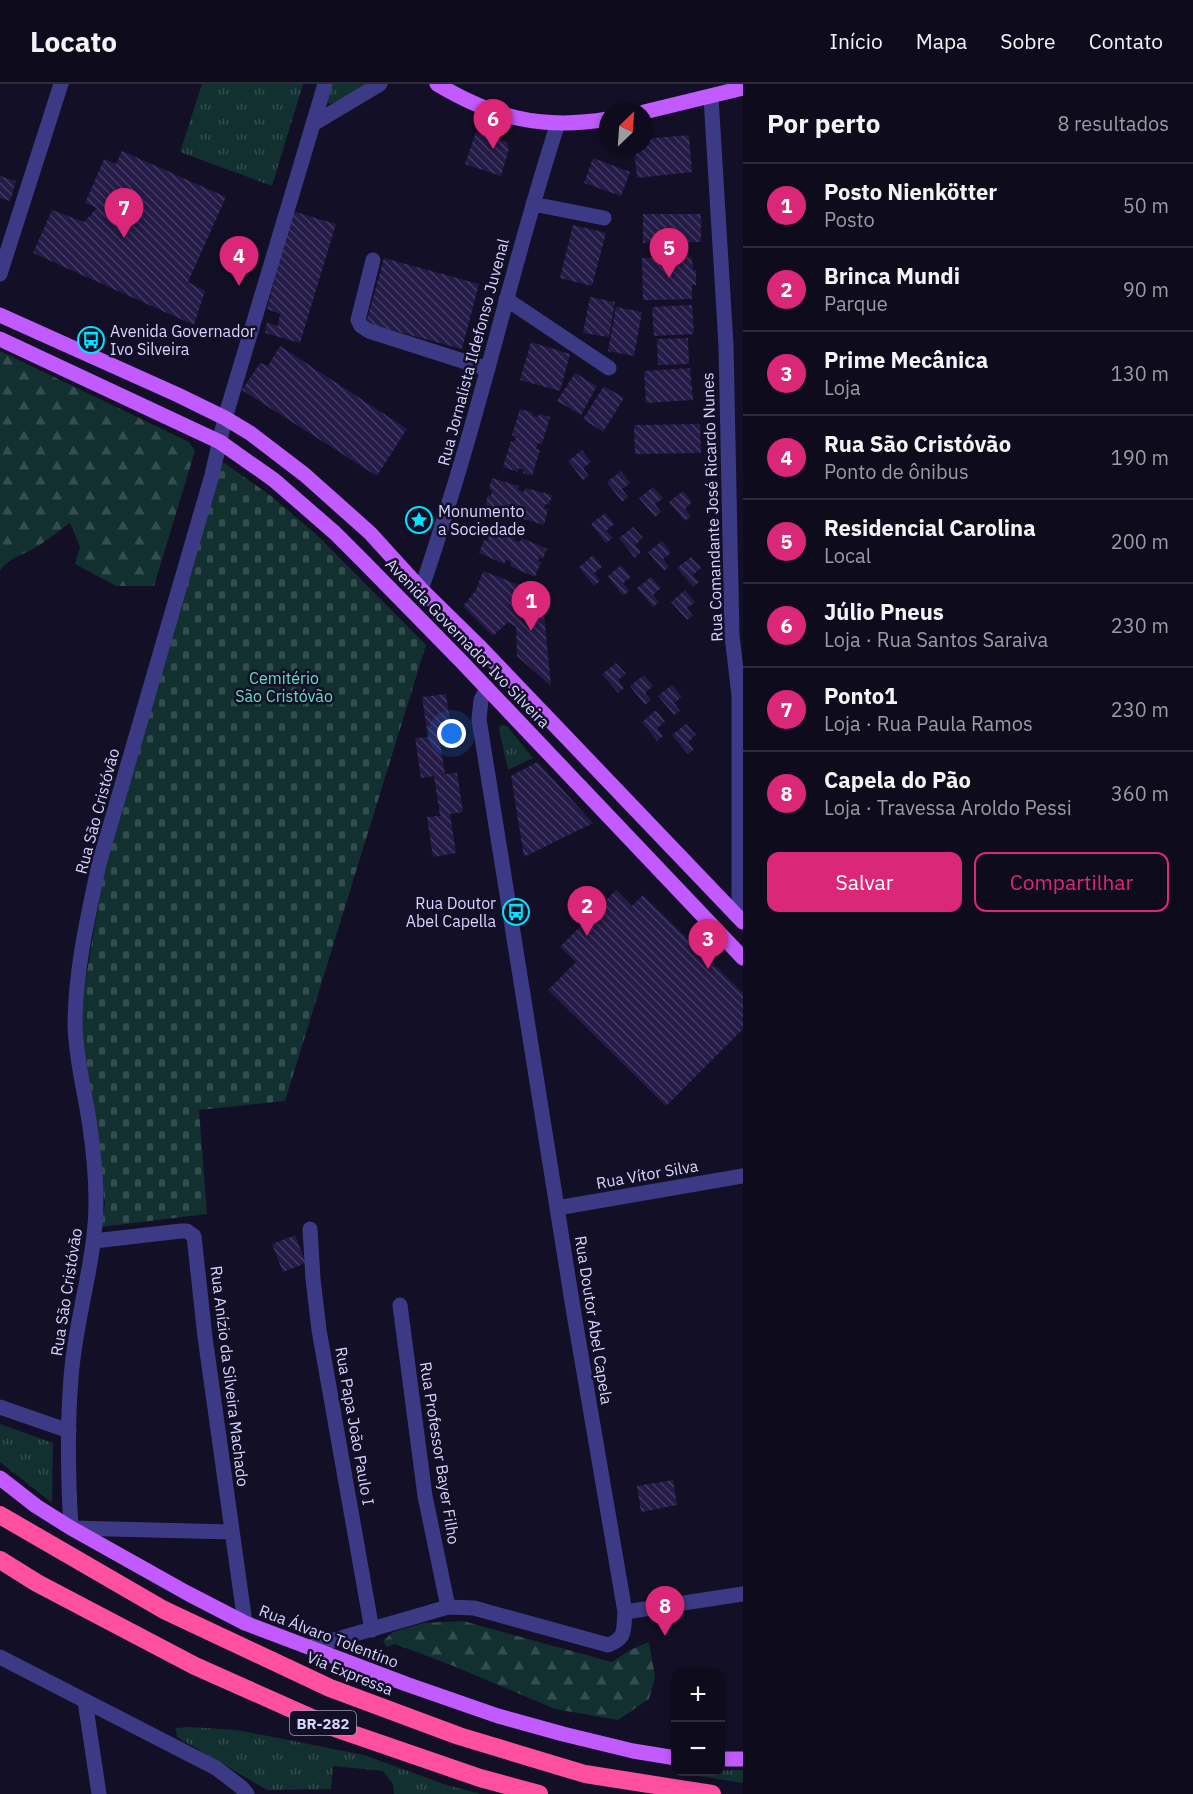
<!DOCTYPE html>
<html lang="pt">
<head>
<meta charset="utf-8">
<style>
	body { margin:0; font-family:"IBM Plex Sans",sans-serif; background:#171425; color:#f1f3f6 }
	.controls { position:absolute; right:18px; bottom:18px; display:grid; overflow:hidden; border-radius:12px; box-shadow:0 3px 9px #0003 }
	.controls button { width:54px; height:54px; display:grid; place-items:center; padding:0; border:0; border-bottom:2px solid #2e2b3b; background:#0e0b1c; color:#f1f3f6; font:30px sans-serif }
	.compass { position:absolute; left:599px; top:18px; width:54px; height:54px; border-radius:50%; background:#0e0b1c; box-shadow:0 3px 9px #0003; rotate:25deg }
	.you { position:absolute; left:452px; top:650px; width:21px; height:21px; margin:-15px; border:4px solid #fff; border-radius:50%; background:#1a73e8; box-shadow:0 0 0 9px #1a73e833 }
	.badge { display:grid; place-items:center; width:39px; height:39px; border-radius:50%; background:#db2777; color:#fff; font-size:20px; font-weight:700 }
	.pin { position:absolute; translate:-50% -50px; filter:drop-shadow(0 2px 3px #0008) }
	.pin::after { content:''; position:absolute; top:32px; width:21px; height:18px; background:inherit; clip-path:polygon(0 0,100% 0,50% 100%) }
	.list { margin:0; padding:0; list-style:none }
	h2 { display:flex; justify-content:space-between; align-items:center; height:78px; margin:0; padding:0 24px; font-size:26px }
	h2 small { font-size:20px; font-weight:400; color:#9b9ba3 }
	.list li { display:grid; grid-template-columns:39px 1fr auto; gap:18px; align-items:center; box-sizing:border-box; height:84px; padding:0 24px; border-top:2px solid #2e2b3b }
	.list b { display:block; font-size:22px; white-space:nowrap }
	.list p { margin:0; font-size:20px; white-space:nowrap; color:#9b9ba3 }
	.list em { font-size:20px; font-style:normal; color:#9b9ba3 }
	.actions { display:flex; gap:12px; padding:18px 24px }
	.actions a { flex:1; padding:14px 0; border:2px solid #db2777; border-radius:12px; text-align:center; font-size:21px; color:#db2777 }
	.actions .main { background:#db2777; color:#fff }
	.map { position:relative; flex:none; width:743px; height:1710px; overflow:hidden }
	header { display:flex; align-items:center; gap:36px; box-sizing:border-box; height:84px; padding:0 30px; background:#0e0b1c; border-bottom:2px solid #2e2b3b }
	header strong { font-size:28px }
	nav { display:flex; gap:33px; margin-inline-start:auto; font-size:21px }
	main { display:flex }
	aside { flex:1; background:#0e0b1c }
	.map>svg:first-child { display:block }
	.grass { fill:url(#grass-tufts) }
	.forest { fill:url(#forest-firs) }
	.cemetery { fill:url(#cemetery-stones) }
	.building { fill:url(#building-back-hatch) }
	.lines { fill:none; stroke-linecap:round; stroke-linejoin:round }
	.minor { stroke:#3d3a85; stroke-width:15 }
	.major { stroke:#c25bff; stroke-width:15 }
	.highway { stroke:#ff4fa3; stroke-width:18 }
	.labels { text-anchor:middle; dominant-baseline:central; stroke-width:5; stroke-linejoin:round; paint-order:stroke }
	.shield { fill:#130f26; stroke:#9e99be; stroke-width:1.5 }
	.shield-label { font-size:15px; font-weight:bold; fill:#d9d4ff }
	.poi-label { font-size:16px; fill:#d9d4ff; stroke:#130f26; text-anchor:start }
	.street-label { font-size:16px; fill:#d9d4ff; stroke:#130f26 }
	.park-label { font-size:16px; fill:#5fe0c0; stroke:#130f26 }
</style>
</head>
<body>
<header>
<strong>Locato</strong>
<nav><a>Início</a><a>Mapa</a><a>Sobre</a><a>Contato</a></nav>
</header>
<main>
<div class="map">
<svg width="743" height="1710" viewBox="0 0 743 1710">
	<defs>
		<pattern id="grass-tufts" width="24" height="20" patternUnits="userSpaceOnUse" patternTransform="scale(1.5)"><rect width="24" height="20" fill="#12302f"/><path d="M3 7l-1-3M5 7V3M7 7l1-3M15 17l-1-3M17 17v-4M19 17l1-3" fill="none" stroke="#344d4e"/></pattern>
		<pattern id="forest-firs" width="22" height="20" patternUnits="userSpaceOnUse" patternTransform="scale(1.5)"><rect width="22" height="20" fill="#12302f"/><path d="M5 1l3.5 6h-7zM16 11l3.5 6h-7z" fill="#344d4e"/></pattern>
		<pattern id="cemetery-stones" width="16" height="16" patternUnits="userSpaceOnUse" patternTransform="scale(1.5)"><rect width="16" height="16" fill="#12302f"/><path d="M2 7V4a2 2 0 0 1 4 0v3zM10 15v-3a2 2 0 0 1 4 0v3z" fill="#344d4e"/></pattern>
		<pattern id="building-back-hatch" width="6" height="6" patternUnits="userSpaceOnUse" patternTransform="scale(1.5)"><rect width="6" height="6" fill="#241b47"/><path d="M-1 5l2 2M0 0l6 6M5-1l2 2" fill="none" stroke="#433b63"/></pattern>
	</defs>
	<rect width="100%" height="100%" fill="#130f26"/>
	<path class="grass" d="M202,0H303L272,102L180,68Z
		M330,0H370L331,20L324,18Z
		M503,641L507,642L533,674L508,686L499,645L500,642Z
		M0,1340L53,1359L52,1419L0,1378Z
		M190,1643L237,1646L364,1671L447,1701L481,1710H394L393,1700L383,1687L333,1682L331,1705L267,1706L177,1653L176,1644Z
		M743,1686V1699L671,1688Z"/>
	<path class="forest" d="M0,267L189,358L195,367L154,502H116L75,480L80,463L70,439C58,447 47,457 35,464C23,471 8,474 0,487Z
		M463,1537L612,1578L630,1566L649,1558L655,1593L649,1615L618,1636L555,1625L451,1581L395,1560L387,1563L383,1557L393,1548L424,1539Z"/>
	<path class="cemetery" d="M223,378L271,412L318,452L426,561L285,1017L199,1026L207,1130L101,1143L105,1120L80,960L84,906L107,768Z"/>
	<path class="building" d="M476,48L507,58L509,65L501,92L465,80Z
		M689,51L692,88L637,94L634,63H644V55Z
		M122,67L226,113L188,198L205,207L194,241L33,169L52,126L84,138L97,124L85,119L104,75L116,80Z
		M593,74L630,88L621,112L584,99Z
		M0,92L16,97L10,117L0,114Z
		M292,127L336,140L300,259L265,249L267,238L278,242L280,230L267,225Z
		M643,130H701V158L643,159Z
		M573,141L606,149L592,202L560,194Z
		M692,173L693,186H696V201H692V215L643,216L642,174Z
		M384,174L479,200L462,265L366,239Z
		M590,213L615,218L609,253L583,249Z
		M692,221L694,250L654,252L652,223Z
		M616,223L642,228L634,272L608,267Z
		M688,254L689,280L658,281L657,255Z
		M531,258L570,270L560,307L520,296Z
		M280,262L407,345L377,392L242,306L260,279L268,282Z
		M690,284L693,316L646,319L644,287Z
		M575,289L597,302L581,331L557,317Z
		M604,302L624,314L603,348L583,335Z
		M520,325L533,329V332L538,333L539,330L550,333L542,360L538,359L536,365L540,366L532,392L523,389L524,386L519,384L518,388L503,383L511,357L514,358L516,353L512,351Z
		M700,340L701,369L635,370L634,341Z
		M582,366L591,378L583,384L589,392L583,396L568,377Z
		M621,387L630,399L622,405L628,413L622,418L607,398Z
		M492,394L519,402L518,406L524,408L525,404L552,411L549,421L546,420L544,424L548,425L544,441L517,433L518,429L513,428L511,432L485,424L488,411L491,412L492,406L489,405Z
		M653,403L663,414L655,420L661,428L655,433L639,414Z
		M683,407L692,418L685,425L691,432L685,437L669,418Z
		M605,429L614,440L606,447L613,454L606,459L591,440Z
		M490,440L516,452L514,456L520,458L522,454L547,465L543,475L539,473L538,477L541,478L535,493L510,482L511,478L506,476L504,480L479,469L484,456L487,457L489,452L485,451Z
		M633,443L643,454L635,461L641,468L635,474L619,454Z
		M662,457L671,469L663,475L669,482L664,487L648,468Z
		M593,471L602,483L594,489L600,497L594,502L579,483Z
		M691,473L701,484L693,491L699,498L693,503L677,484Z
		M621,481L631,493L623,499L629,507L623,512L608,492Z
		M483,487L542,510L551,602L517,572L516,543L508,538L493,552L463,522L476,506Z
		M651,493L661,504L653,511L659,518L653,523L637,504Z
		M685,506L695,518L687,524L693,532L687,536L671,518Z
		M616,579L626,590L618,596L624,604L618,609L602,590Z
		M644,591L653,602L645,609L651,616L645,621L630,602Z
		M672,601L682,613L674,619L680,627L674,631L658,612Z
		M446,610L452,649L439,651L445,690L457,689L463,728L450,730L456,769L433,773L427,733L440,732L434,692L421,694L415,654L428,653L422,613Z
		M656,626L665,638L657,644L663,652L657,657L642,638Z
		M686,640L696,651L688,658L694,665L688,670L672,651Z
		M537,678L593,739L524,773L511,692Z
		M616,806L632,822L643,811L743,909V945L666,1022L548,906L576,878L560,863Z
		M295,1151L306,1179L283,1188L272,1160Z
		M673,1396L677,1421L641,1428L637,1402Z"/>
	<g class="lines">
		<path class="minor" d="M711,13L726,261L732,552L739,611V833
			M313,40L380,0
			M533,120L604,134
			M373,176L358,236L361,242L369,247L488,285
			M0,190L61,0
			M506,215L609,284
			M421,505C433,473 442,441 452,409C490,287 518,161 558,39
			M557,1124L743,1092
			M310,1145L313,1195L319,1246L372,1546
			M94,1157L181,1147H187L194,1152L205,1253L245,1539
			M400,1221L425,1412L448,1523
			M0,1323L69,1347
			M232,1448L71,1444C68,1394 67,1344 71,1294C75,1235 96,1177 96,1118C96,1091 93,1062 89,1036C84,1005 76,974 75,942C75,887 88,832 99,780L212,391L225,334L325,0
			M625,1528L743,1510
			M310,1563L448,1523L474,1524L608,1561C627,1554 623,1546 625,1528L574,1230L479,635L481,616L487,604
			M0,1573L216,1684L241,1703L247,1710
			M85,1617L99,1710"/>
		<path class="major" d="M437,0C494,34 542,46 608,35
			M644,28L743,4
			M0,231L178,311L225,334L250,349L305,391L370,449L421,505L478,561L743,838
			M0,255L220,358L274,396L335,449L363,477L461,577L743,874
			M0,1394L36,1422L71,1444L187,1509L245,1539L406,1600L498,1632L563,1650L633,1667L676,1674
			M720,1675H743"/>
		<path class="highway" d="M0,1431L164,1526L330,1604L459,1652L585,1690L712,1710
			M0,1476L37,1499L195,1582L332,1643L480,1694L539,1710"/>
	</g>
	<defs>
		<symbol id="bus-ring" viewBox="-11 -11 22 22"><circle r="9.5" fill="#130f26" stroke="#00e5ff" stroke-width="1.5"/><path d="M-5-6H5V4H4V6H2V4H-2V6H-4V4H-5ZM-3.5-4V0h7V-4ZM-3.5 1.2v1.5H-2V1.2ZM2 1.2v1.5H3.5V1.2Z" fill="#00e5ff"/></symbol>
		<symbol id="sight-ring" viewBox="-11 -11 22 22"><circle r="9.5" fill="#130f26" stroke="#00e5ff" stroke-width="1.5"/><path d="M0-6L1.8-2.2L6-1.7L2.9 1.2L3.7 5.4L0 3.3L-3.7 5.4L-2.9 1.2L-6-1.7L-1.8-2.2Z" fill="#00e5ff"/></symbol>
	</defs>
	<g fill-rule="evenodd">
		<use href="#bus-ring" x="76" y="241" width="30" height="30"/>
		<use href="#sight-ring" x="404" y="421" width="30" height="30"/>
		<use href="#bus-ring" x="501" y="813" width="30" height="30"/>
	</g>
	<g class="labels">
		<rect class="shield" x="290" y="1627" width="66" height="24" rx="4.5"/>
		<g class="shield-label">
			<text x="323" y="1639">BR-282</text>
		</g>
		<g class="poi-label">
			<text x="110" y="247">Avenida Governador<tspan x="110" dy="18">Ivo Silveira</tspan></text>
			<text x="438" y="427">Monumento<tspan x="438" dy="18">a Sociedade</tspan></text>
			<text x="496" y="819" text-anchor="end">Rua Doutor<tspan x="496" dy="18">Abel Capella</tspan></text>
		</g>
		<g class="street-label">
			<text transform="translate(473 268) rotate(-75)">Rua Jornalista Ildefonso Juvenal</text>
			<text transform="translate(712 423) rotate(-92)">Rua Comandante José Ricardo Nunes</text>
			<text transform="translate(468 559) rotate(46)">Avenida Governador Ivo Silveira</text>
			<text transform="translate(97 727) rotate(-75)">Rua São Cristóvão</text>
			<text transform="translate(647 1090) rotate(-10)">Rua Vítor Silva</text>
			<text transform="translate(66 1208) rotate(-81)">Rua São Cristóvão</text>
			<text transform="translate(594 1236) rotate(81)">Rua Doutor Abel Capela</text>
			<text transform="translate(230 1292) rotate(83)">Rua Anízio da Silveira Machado</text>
			<text transform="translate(355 1342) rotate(80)">Rua Papa João Paulo I</text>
			<text transform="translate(440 1369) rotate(81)">Rua Professor Bayer Filho</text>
			<text transform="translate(329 1552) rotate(21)">Rua Álvaro Tolentino</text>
			<text transform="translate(350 1589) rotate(22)">Via Expressa</text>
		</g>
		<g class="park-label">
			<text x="284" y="594">Cemitério<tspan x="284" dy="18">São Cristóvão</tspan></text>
		</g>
	</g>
</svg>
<div class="controls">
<button>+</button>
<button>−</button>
</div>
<svg class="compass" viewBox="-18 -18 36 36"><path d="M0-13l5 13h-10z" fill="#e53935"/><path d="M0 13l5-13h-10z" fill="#9b9ba3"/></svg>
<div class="you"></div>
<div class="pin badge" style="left:531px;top:547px">1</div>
<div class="pin badge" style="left:587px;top:852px">2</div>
<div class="pin badge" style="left:708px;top:885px">3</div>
<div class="pin badge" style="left:239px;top:202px">4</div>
<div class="pin badge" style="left:669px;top:194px">5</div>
<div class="pin badge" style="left:493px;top:65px">6</div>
<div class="pin badge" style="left:124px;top:154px">7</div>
<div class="pin badge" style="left:665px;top:1552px">8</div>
</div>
<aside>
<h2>Por perto<small>8 resultados</small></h2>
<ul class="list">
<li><span class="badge">1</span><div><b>Posto Nienkötter</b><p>Posto</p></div><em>50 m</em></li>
<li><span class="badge">2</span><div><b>Brinca Mundi</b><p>Parque</p></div><em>90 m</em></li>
<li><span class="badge">3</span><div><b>Prime Mecânica</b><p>Loja</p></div><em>130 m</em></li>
<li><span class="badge">4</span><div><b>Rua São Cristóvão</b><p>Ponto de ônibus</p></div><em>190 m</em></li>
<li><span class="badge">5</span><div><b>Residencial Carolina</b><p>Local</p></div><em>200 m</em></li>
<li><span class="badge">6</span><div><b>Júlio Pneus</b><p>Loja · Rua Santos Saraiva</p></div><em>230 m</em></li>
<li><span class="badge">7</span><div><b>Ponto1</b><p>Loja · Rua Paula Ramos</p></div><em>230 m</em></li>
<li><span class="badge">8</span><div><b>Capela do Pão</b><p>Loja · Travessa Aroldo Pessi</p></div><em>360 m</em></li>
</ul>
<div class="actions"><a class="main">Salvar</a><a>Compartilhar</a></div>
</aside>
</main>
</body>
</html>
